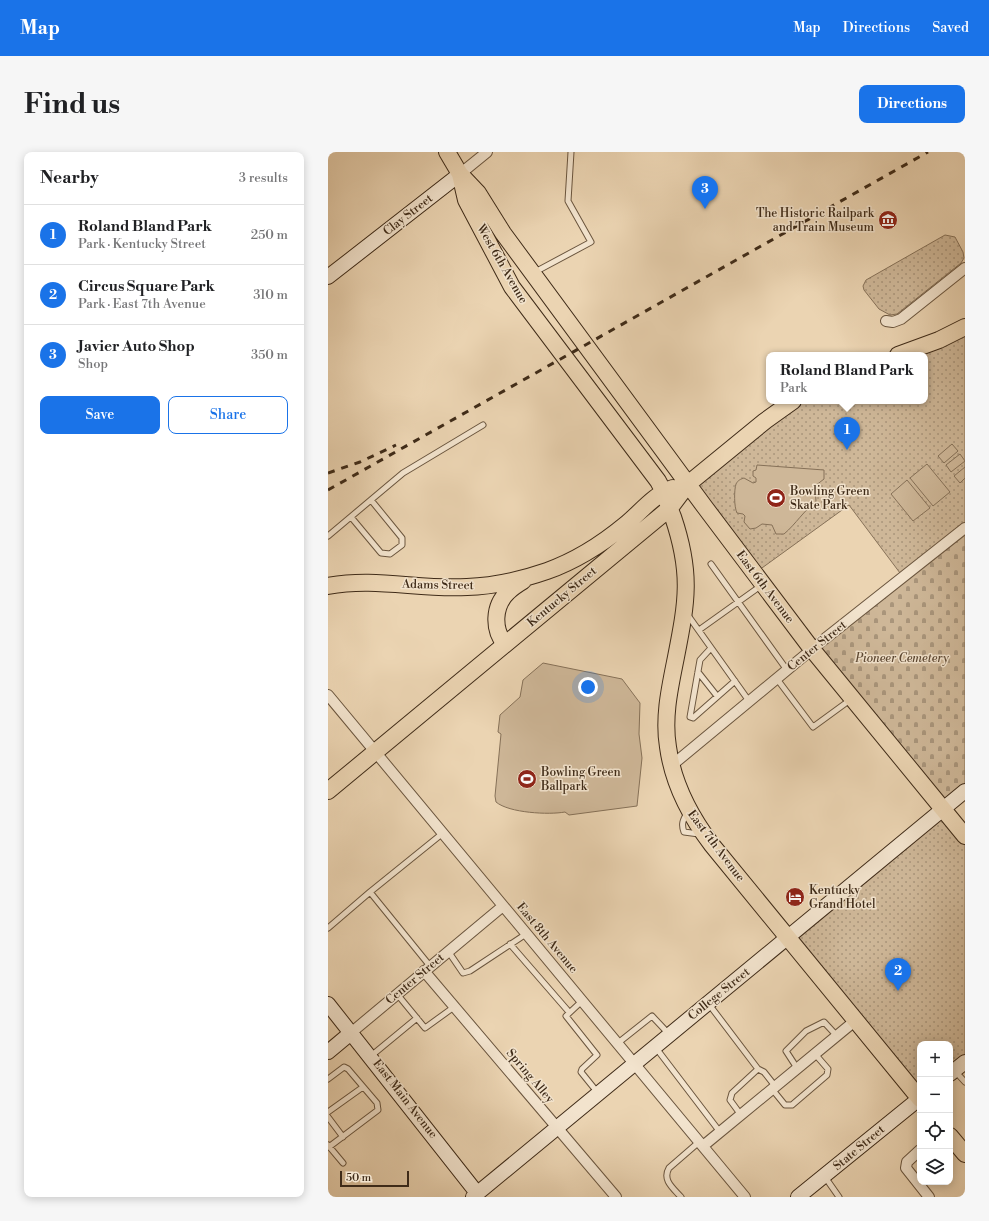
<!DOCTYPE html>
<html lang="en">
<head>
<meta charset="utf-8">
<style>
	body { margin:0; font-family:"Libre Bodoni",serif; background:#f6f6f6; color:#202124 }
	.controls { position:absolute; right:12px; bottom:12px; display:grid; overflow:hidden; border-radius:8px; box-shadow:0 2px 10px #0003 }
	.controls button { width:36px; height:36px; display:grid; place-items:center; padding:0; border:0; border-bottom:1px solid #e0e0e0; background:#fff; color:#202124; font:20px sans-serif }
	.scale { position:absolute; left:12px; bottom:10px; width:69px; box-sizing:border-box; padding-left:4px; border:2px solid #3f2b18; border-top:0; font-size:11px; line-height:14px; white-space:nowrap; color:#3f2b18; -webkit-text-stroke:3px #f2e3cd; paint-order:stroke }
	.you { position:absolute; left:260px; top:535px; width:14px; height:14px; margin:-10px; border:3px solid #fff; border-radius:50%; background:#1a73e8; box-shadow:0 0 0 6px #1a73e833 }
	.badge { display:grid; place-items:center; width:26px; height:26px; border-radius:50%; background:#1a73e8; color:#fff; font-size:13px; font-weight:700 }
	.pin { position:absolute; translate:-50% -33px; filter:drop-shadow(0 1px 2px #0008) }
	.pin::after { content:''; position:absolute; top:21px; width:14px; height:12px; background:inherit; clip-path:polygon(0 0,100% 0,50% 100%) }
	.popup { position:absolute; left:438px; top:200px; width:162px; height:52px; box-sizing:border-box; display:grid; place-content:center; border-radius:8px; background:#fff; filter:drop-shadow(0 1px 3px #0005); font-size:13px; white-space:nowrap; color:#757577 }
	.popup b { font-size:15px; color:#202124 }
	.popup::after { content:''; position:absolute; left:50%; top:100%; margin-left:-8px; border:8px solid transparent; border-top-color:#fff }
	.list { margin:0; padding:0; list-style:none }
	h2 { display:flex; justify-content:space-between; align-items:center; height:52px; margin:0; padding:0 16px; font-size:17px }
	h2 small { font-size:13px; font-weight:400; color:#757577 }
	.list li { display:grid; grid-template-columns:26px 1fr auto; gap:12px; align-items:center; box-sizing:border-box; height:60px; padding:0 16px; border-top:1px solid #e0e0e0 }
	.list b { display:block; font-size:15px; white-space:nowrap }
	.list p { margin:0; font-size:13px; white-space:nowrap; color:#757577 }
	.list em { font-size:13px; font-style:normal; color:#757577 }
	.actions { display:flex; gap:8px; padding:12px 16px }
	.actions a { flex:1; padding:9px 0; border:1px solid #1a73e8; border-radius:8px; text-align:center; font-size:14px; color:#1a73e8 }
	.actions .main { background:#1a73e8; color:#fff }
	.icon { flex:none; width:22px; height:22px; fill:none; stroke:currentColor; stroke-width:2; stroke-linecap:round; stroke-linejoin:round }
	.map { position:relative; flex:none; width:637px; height:1045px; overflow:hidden; border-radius:8px }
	header { display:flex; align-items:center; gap:24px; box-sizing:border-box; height:56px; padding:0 20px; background:#1a73e8; color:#fff }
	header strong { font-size:19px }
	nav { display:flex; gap:22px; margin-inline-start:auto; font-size:14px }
	.intro { display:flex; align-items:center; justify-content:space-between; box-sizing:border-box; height:96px; padding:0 24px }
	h1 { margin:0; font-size:28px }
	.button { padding:10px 18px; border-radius:8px; background:#1a73e8; color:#fff; font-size:14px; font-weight:700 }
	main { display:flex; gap:24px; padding:0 24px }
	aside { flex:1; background:#fff; border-radius:8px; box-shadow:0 2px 10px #0003 }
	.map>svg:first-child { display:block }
	.grass { fill:url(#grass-dots); stroke:#867158 }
	.cemetery { fill:url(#cemetery-stones); stroke:#867158 }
	.pitch { fill:#ceb798; stroke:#867158 }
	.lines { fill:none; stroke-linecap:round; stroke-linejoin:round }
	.lane-casing { stroke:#6a553e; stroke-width:7 }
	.street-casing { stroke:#6a553e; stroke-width:12 }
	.secondary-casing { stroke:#3f2b18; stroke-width:16 }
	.primary-casing { stroke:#3f2b18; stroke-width:18 }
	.lane { stroke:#f2e3cd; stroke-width:5 }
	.street { stroke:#f2e3cd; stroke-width:10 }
	.secondary { stroke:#f2e3cd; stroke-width:14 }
	.primary { stroke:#ebd4b2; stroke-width:16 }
	.rail { stroke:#3f2b18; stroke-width:3; stroke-dasharray:7 7; stroke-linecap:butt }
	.labels { text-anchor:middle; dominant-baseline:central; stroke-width:3; stroke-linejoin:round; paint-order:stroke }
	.poi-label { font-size:12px; fill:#3f2b18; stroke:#f2e3cd; text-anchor:start }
	.street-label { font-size:12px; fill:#3f2b18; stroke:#f2e3cd }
	.park-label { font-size:12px; font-style:italic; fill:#5c4732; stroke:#f2e3cd }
</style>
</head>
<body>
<header>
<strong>Map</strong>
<nav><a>Map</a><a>Directions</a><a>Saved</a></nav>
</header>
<div class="intro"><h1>Find us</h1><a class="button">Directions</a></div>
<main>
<aside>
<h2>Nearby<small>3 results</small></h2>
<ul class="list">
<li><span class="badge">1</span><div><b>Roland Bland Park</b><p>Park · Kentucky Street</p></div><em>250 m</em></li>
<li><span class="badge">2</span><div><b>Circus Square Park</b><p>Park · East 7th Avenue</p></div><em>310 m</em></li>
<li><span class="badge">3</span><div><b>Javier Auto Shop</b><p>Shop</p></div><em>350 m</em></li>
</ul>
<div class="actions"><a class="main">Save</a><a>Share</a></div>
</aside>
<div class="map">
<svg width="637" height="1045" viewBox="0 0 637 1045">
	<defs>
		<pattern id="grass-dots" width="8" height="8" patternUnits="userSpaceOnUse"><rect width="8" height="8" fill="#ceb798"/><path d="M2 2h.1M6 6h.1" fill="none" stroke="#a9957b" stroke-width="1.8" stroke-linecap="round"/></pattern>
		<pattern id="cemetery-stones" width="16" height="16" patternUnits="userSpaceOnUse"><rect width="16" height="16" fill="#ceb798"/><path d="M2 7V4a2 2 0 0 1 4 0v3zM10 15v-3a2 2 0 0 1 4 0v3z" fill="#a9957b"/></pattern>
	</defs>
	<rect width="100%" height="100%" fill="#ebd4b2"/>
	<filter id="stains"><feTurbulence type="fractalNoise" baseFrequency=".005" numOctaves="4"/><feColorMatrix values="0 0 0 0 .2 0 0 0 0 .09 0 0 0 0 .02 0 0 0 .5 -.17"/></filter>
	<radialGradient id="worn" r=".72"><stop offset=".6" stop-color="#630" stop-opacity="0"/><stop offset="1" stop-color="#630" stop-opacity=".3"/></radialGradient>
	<path class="grass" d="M617,83L627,85L635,100L636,106L633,111L569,162L562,163L551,157L536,138L535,134L538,128Z
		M637,175V376L575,425L521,353L427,421L360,332L466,249H597V203H570Z
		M615,658L637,684V910L622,922V892H592V946L460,786Z"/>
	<path class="cemetery" d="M637,376V640L615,658L483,496Z"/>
	<path class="pitch" d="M624,292L630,299L616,311L610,304Z
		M632,302L637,309L623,320L618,313Z
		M599,312L622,340L605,354L582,326Z
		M429,313L496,318V327L487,334L488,350C476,358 468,372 456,382H448L444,373L434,372L428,376L422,377L416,370L417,364L415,362L409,361C406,355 406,338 408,332C410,328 413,327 416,326L425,331L428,330V326L425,324V319L428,318Z
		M637,315V326L632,331L626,324Z
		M579,328L602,356L585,369L563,342Z
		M215,511L294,527L312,551L311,582L314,606L309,654L241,663L237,660C221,663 181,661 168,650L167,644L173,582L170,580L172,563L192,545L195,528Z"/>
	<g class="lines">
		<defs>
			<path id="lane" d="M207,120L263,90L240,49L243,0
				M23,365L53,401L62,402L74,393V386L43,348
				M0,384L75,321L155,273
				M383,412L459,518
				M359,462L421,549
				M371,478L434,433
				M383,496L372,508L362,565L365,566L407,529
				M370,520L389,544
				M449,527L485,575L522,548
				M359,661C355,668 353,672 356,680L371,682
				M42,740L115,681
				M0,776L42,740L102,814
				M182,792L241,860
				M120,799L135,821L142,819L198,782
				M69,842L97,876L126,855
				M254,849L238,864L269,903L254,917L253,920L270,941
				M380,851L430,917
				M290,891L324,864L340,881
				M328,896L392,980
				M43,904L89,866
				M469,916L458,899L478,879L496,870L509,884
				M627,919L637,930
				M0,927L16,915L20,917L49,951L50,958L1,995
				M444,937L457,953H464L499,923L500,917L487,902
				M0,960L35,935
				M413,963L402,948L404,941L430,917L436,920L447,934
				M0,965L15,985
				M0,993L15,1011
				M497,1025L511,1045
				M353,1045C345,1036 334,1028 341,1016L371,990"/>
			<path id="street" d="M132,22L159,0
				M558,169L565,170L573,167L637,116
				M0,543L417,1045
				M343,614L494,489L637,376
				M96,819L288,1045
				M24,880L175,754
				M375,994L528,868
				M592,998L579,1010L578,1016L601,1045"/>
			<path id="secondary" d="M0,125L132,22
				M0,852L149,1041
				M0,900L24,880
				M622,922L637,910
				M145,1045L637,639
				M470,1045L592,946"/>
			<path id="primary" d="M119,0L132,22L150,41L175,81L376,354L483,496L637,684
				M132,22L138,48L184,135L330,329C337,341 340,353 345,365C364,421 359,449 348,505C342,535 335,565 340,595C345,632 362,664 384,693L592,947
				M570,203L611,188L637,175
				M0,434C47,425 92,438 139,435C166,434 193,428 219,419C247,409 274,392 297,373C312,361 326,342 345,336
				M177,492C165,478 165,454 180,440C184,436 190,432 195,429
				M0,639L342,356L360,332L437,269L465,249
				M622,984L637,1002"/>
		</defs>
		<use href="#lane" class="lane-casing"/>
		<use href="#street" class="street-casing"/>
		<use href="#secondary" class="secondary-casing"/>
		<use href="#primary" class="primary-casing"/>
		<use href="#lane" class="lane"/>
		<use href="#street" class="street"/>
		<use href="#secondary" class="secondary"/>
		<use href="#primary" class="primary"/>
		<path class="rail" d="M0,321L32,310L68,293
			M0,338L600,0"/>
	</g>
	<defs>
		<symbol id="museum-disc" viewBox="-11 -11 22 22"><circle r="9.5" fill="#8f2418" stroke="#f2e3cd"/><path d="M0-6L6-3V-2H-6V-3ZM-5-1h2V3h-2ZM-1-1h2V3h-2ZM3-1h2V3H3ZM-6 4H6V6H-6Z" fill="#fff"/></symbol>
		<symbol id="stadium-disc" viewBox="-11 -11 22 22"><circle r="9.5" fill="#8f2418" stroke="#f2e3cd"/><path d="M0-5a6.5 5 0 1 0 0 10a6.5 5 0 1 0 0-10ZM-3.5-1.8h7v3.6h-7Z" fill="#fff"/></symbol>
		<symbol id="hotel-disc" viewBox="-11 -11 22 22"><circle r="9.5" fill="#8f2418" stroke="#f2e3cd"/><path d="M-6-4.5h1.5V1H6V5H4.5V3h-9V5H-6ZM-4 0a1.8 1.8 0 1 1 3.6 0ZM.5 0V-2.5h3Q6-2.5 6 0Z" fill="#fff"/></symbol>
	</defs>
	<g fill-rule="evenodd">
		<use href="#museum-disc" x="549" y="57" width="22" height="22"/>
		<use href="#stadium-disc" x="437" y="335" width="22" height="22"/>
		<use href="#stadium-disc" x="188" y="616" width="22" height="22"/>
		<use href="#hotel-disc" x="456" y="734" width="22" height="22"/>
	</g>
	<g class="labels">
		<g class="poi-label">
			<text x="546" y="61" text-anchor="end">The Historic Railpark<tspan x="546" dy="14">and Train Museum</tspan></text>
			<text x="462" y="339">Bowling Green<tspan x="462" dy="14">Skate Park</tspan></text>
			<text x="213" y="620">Bowling Green<tspan x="213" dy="14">Ballpark</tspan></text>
			<text x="481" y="738">Kentucky<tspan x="481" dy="14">Grand Hotel</tspan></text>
		</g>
		<g class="street-label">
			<text transform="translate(80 63) rotate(-38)">Clay Street</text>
			<text transform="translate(174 112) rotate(60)">West 6th Avenue</text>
			<text transform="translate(110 433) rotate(1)">Adams Street</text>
			<text transform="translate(437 435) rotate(53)">East 6th Avenue</text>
			<text transform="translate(234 445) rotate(-40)">Kentucky Street</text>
			<text transform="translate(489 494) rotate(-39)">Center Street</text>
			<text transform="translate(388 694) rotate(53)">East 7th Avenue</text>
			<text transform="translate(219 786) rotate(50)">East 8th Avenue</text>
			<text transform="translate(87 827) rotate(-40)">Center Street</text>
			<text transform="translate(391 842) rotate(-39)">College Street</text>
			<text transform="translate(202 924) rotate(50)">Spring Alley</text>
			<text transform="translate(77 947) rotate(52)">East Main Avenue</text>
			<text transform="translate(531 996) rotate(-40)">State Street</text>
		</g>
		<g class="park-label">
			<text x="574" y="506">Pioneer Cemetery</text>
		</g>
	</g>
	<rect width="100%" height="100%" filter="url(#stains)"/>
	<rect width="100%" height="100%" fill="url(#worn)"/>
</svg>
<div class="controls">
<button>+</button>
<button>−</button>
<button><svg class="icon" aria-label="locate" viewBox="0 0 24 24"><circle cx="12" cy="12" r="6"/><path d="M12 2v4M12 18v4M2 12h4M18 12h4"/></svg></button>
<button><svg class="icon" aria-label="layers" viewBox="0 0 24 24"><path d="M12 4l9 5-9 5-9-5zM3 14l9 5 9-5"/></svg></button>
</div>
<div class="scale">50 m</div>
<div class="you"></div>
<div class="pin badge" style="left:519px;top:298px">1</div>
<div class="popup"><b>Roland Bland Park</b>Park</div>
<div class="pin badge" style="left:570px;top:839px">2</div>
<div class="pin badge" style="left:377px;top:57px">3</div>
</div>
</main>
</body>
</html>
